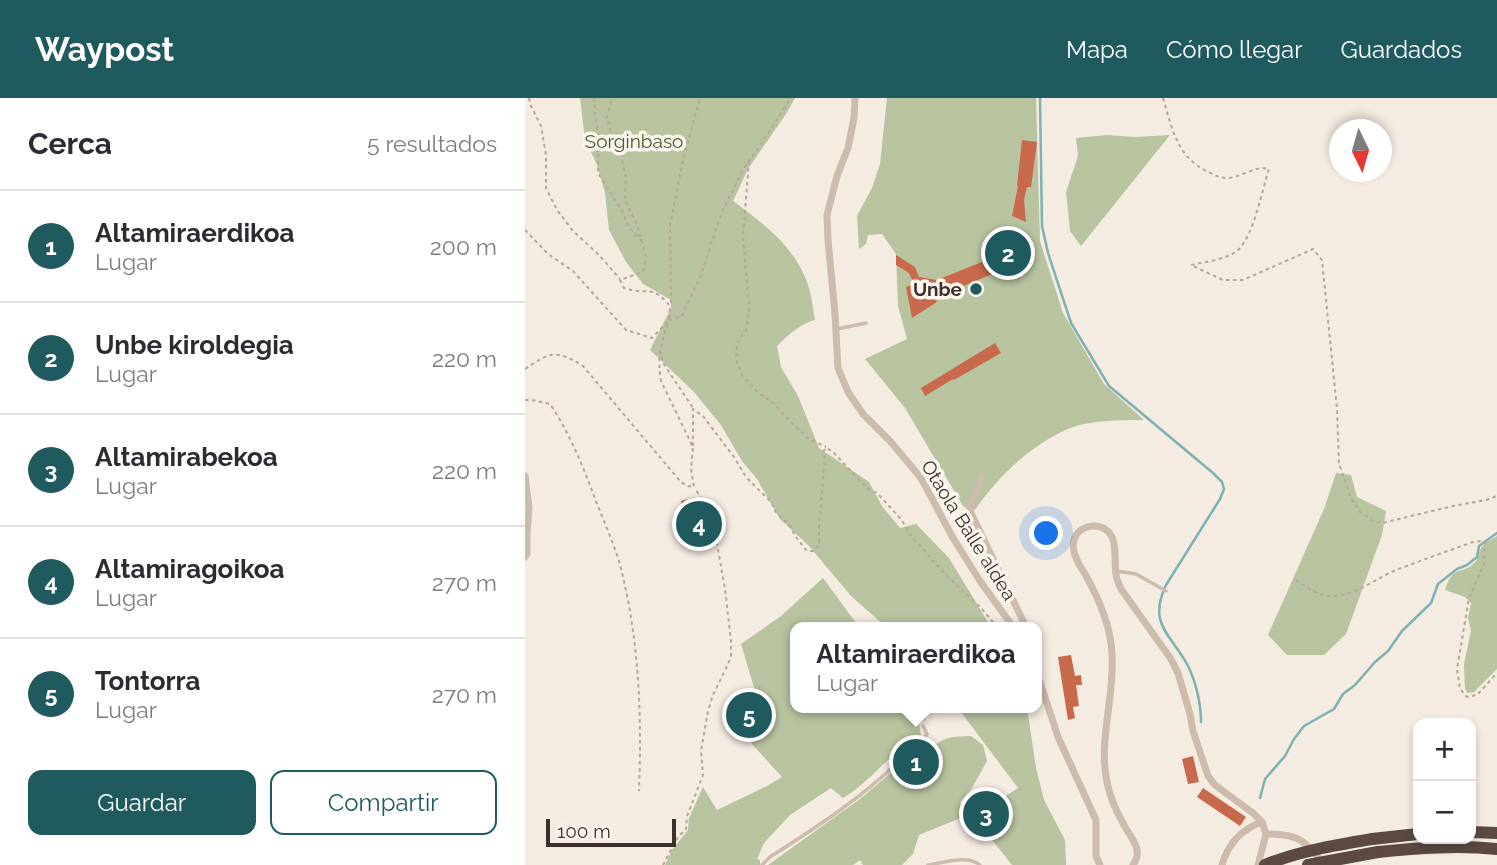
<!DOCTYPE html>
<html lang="es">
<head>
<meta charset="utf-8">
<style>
	body { margin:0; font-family:Raleway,sans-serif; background:#f2f2f3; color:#2b2b33 }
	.controls { position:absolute; right:21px; bottom:21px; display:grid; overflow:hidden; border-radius:14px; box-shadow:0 4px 10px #0003 }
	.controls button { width:63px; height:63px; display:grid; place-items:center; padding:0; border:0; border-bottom:2px solid #e1e1e2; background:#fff; color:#2b2b33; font:35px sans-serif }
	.compass { position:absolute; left:804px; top:21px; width:63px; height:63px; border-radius:50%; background:#fff; box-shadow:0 4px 10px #0003; rotate:175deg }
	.scale { position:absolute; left:21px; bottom:18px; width:130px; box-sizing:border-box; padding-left:7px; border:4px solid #3b302b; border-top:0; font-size:19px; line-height:24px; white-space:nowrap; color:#3b302b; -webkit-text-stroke:5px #fbf5ee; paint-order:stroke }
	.you { position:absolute; left:522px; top:436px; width:24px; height:24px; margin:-18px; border:5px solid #fff; border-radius:50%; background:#1a73e8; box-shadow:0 0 0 10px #1a73e833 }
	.badge { display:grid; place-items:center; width:46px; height:46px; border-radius:50%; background:#1f5a5e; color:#fff; font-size:23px; font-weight:700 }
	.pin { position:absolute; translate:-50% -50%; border:4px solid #fff; box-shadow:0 2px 7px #0006 }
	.popup { position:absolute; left:265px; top:524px; width:252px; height:91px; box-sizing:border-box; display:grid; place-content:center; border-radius:14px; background:#fff; filter:drop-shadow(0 2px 5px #0005); font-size:23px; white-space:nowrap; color:#7c7c81 }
	.popup b { font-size:26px; color:#2b2b33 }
	.popup::after { content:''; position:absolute; left:50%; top:100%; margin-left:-14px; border:14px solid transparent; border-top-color:#fff }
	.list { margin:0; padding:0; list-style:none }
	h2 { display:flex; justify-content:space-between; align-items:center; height:91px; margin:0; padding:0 28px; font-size:30px }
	h2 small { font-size:23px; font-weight:400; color:#7c7c81 }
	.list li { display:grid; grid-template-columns:46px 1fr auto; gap:21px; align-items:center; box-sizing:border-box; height:112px; padding:0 28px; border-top:2px solid #e1e1e2 }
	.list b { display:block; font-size:26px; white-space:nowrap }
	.list p { margin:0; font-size:23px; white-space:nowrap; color:#7c7c81 }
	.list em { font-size:23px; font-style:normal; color:#7c7c81 }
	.actions { display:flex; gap:14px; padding:21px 28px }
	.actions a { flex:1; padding:16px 0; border:2px solid #1f5a5e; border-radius:14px; text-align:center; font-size:24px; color:#1f5a5e }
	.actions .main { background:#1f5a5e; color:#fff }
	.map { position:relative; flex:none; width:972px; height:767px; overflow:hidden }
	header { display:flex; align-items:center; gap:42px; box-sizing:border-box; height:98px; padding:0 35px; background:#1f5a5e; color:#fff }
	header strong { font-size:33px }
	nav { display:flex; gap:38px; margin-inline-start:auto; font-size:24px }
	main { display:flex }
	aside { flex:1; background:#fff }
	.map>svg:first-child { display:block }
	.green { fill:#b8c4a0 }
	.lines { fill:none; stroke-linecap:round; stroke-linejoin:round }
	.stream { stroke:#7fb0b2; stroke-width:2.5 }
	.building { fill:#c8694b }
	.path { stroke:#b9a596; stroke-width:2; stroke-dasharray:3.5 3.5; stroke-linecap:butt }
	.service { stroke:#cdbbac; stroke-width:3.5 }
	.minor { stroke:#cdbbac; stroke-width:7 }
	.motorway { stroke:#5c4a42; stroke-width:12 }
	.motorway-bridge { stroke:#5c4a42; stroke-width:12 }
	.poi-dot { fill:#1f5a5e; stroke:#fbf5ee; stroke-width:2.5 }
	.labels { text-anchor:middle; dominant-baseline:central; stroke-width:7; stroke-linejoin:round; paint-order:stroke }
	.park-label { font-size:19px; fill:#4a5a2e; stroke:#fbf5ee }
	.poi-label { font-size:19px; font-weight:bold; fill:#3b302b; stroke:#fbf5ee; text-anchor:end }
	.street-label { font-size:19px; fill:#3b302b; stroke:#fbf5ee }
</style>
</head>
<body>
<header>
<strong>Waypost</strong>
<nav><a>Mapa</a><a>Cómo llegar</a><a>Guardados</a></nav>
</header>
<main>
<aside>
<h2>Cerca<small>5 resultados</small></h2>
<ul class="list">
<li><span class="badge">1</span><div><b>Altamiraerdikoa</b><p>Lugar</p></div><em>200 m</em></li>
<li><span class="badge">2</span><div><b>Unbe kiroldegia</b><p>Lugar</p></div><em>220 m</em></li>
<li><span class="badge">3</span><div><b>Altamirabekoa</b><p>Lugar</p></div><em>220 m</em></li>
<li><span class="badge">4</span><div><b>Altamiragoikoa</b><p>Lugar</p></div><em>270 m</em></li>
<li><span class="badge">5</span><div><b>Tontorra</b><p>Lugar</p></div><em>270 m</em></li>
</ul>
<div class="actions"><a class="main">Guardar</a><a>Compartir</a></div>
</aside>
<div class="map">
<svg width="972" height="767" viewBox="0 0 972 767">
	<rect width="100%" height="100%" fill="#f4ebe1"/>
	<path class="green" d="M55,0H270L261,16L223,71L208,103C239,126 272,150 284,190C287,200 288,212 290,222C276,225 262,238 252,248L256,269L273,298L294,350L344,384L357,408L375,430L391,426L424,460L466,529H361L326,498L284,448L255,421L232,381L217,363L196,327L169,294L125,252L146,210V202L118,186L101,164L84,132L80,95L72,67L60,41Z
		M362,0H511L515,143L538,215L579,286L619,322C596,322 564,322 543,331C504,348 473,379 449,413L438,408L380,310L340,261L382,241L373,208L371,156L357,136L343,137L341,146L334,151L332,118L347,90L355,66Z
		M582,37L610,39L645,37L556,148L545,133L541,94L553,58L551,40Z
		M811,375L826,377L832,399L861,413L857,437L821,536L799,557H762L743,537L799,411Z
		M972,438V571L949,594L942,595L940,590L939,566L946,533L943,520L946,505L940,499L920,492C928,465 939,478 951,463C955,457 952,458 955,452C957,446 966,442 972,438Z
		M298,480L334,529H270V610H392L401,621L394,626L396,637C366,653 347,683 318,700L306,690L265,717L239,745L232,761L235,762V767H140L147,752L163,732L164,720L178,689L192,712L242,688L257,679L227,646L223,639L237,616L216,546L256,518Z
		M433,610H502L511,670L519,702L540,742L541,767H487L464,738L457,727L472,716L466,708L493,690Z
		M446,638L458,647L462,663L447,690L435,704L443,717L394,737L388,756L377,767H338L335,762L328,767H243L335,701L368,673L376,683L388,678L391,682L417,668V666L406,653C417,637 429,639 446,638Z"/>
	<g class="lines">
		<path class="stream" d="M515,0L517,128L523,155L546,225L584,288L688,375L697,384L699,391L695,401L641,487C623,526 644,534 662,566C671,583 676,606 676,624
			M735,700L740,681L760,658L769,641L779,628L809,611L818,596L830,587L850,564L863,553L877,533L906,505L913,486L932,471L942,467L952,459L954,448L972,435"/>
	</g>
	<path class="building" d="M497,42L512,44L506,89H502L499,102L501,124L487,118L493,88H492Z
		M483,129L498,133L489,162L484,169L410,200L412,204L387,220L381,189L389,186L384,175L371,167V157L390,169L394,179L412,182L474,157Z
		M470,245L476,255L429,282L428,281L400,298L396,290Z
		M171,399L176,416L181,415L188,437L173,442L171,435L167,437L156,403Z
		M546,557L550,578L556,577L557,587H551L554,608L548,609L550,620L543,622L533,559Z
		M392,653L403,666L390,676L380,663Z
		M668,658L674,684L663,686L657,661Z
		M678,690L721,719L715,728L672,699Z
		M462,703L474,719L460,729L448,712Z"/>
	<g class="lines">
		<path class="path" d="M4,0L6,8L16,28L21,57V90L32,112L48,133L74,157L95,181
			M69,0L73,40V75L97,113L103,128L118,145
			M638,0C647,30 651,57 681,73C688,76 694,80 702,80C716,80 730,67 744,71C737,92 729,137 713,152C704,161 679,164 666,167L698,182H718L788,151L797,162L812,311L814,366L827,402L835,414L847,423L857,425L928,408L961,402L972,398
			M224,63L218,137L224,211L221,233L214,241L211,253L212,264L218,279L235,296L248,305L268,326L284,341L301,349
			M0,132L23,156L48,173L101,232L127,240L144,222L145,208C126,185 123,198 99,190L95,182L115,175L119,171L121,160L112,126L100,103L101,80L96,56L87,41L82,19L87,0
			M146,205L145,127L158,62L175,0
			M135,252L138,265L168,310
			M0,271C25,254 31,251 58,268L155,383L162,388L169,389L166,371L168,349L136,283C132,260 136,243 144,222L157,218L176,177L196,116L219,70L235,48L266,0
			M0,302H7L25,306C44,334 57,366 69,398C77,419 87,441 94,463C114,537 117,616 114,693
			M168,348V311L178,318L209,359L221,379L247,405L250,413L266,429L270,438L282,453H288L294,447V428L300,360L298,354L301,350L307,353L344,392L352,395L376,421L387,439L420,476L457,511L472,529
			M771,482C783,490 796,500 811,498C832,496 852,480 871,472C897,462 923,453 948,444L956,443L960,444L959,466L944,500L932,571L935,591L942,599L952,597L972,575
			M138,767L153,739L161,731L162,718L178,677L176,653L183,613L188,597L203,566L206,558V543L200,491L187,418L170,390"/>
		<path class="service" d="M312,231L341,225
			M592,473L611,476L641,493
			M237,767L245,759C292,729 340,698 379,658C386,651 396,645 402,636L398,628
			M403,767C419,765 442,756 455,767"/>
		<path class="minor" d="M330,0L329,20L323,50L312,78L302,117L303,142L310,216L313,270L323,294L338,316L365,343L396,380L428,440L455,483L488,529
			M0,378L4,410L2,436V456L0,459
			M456,378L452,393L444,411L501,529
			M512,575L533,639L571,722V758L575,767
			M741,736C773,736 779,741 798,766
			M608,767C611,762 613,759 612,752C611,744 604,736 600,729C592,715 585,700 582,684C573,641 590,599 587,556C586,529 573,499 560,476C557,471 554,467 552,462C536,428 577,418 587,439C592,450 589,465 591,476C591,481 594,486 596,491L646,561L653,575L665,616L668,633L683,678L690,687L728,715L737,724L741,736L733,767
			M697,767C703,746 717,731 737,724"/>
		<path class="motorway" d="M946,734L972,735
			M847,741L893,736
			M853,754C893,750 932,747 972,751"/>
		<path class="motorway-bridge" d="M740,767C774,753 811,747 847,741
			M783,767L853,754"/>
	</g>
	<circle class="poi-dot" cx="451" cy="191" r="7"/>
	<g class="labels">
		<g class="park-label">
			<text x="109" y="43">Sorginbaso</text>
		</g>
		<g class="poi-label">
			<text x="437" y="191">Unbe</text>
		</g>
		<g class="street-label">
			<text transform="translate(444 432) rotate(58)">Otaola Balle aldea</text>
		</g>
	</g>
</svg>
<div class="controls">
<button>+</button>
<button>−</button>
</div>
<svg class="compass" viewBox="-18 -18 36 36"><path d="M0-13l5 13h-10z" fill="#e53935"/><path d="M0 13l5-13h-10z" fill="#7c7c81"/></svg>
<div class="scale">100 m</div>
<div class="you"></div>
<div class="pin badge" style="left:391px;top:664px">1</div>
<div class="popup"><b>Altamiraerdikoa</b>Lugar</div>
<div class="pin badge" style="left:483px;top:155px">2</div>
<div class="pin badge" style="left:461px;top:716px">3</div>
<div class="pin badge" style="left:174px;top:426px">4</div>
<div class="pin badge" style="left:224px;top:617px">5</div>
</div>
</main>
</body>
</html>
